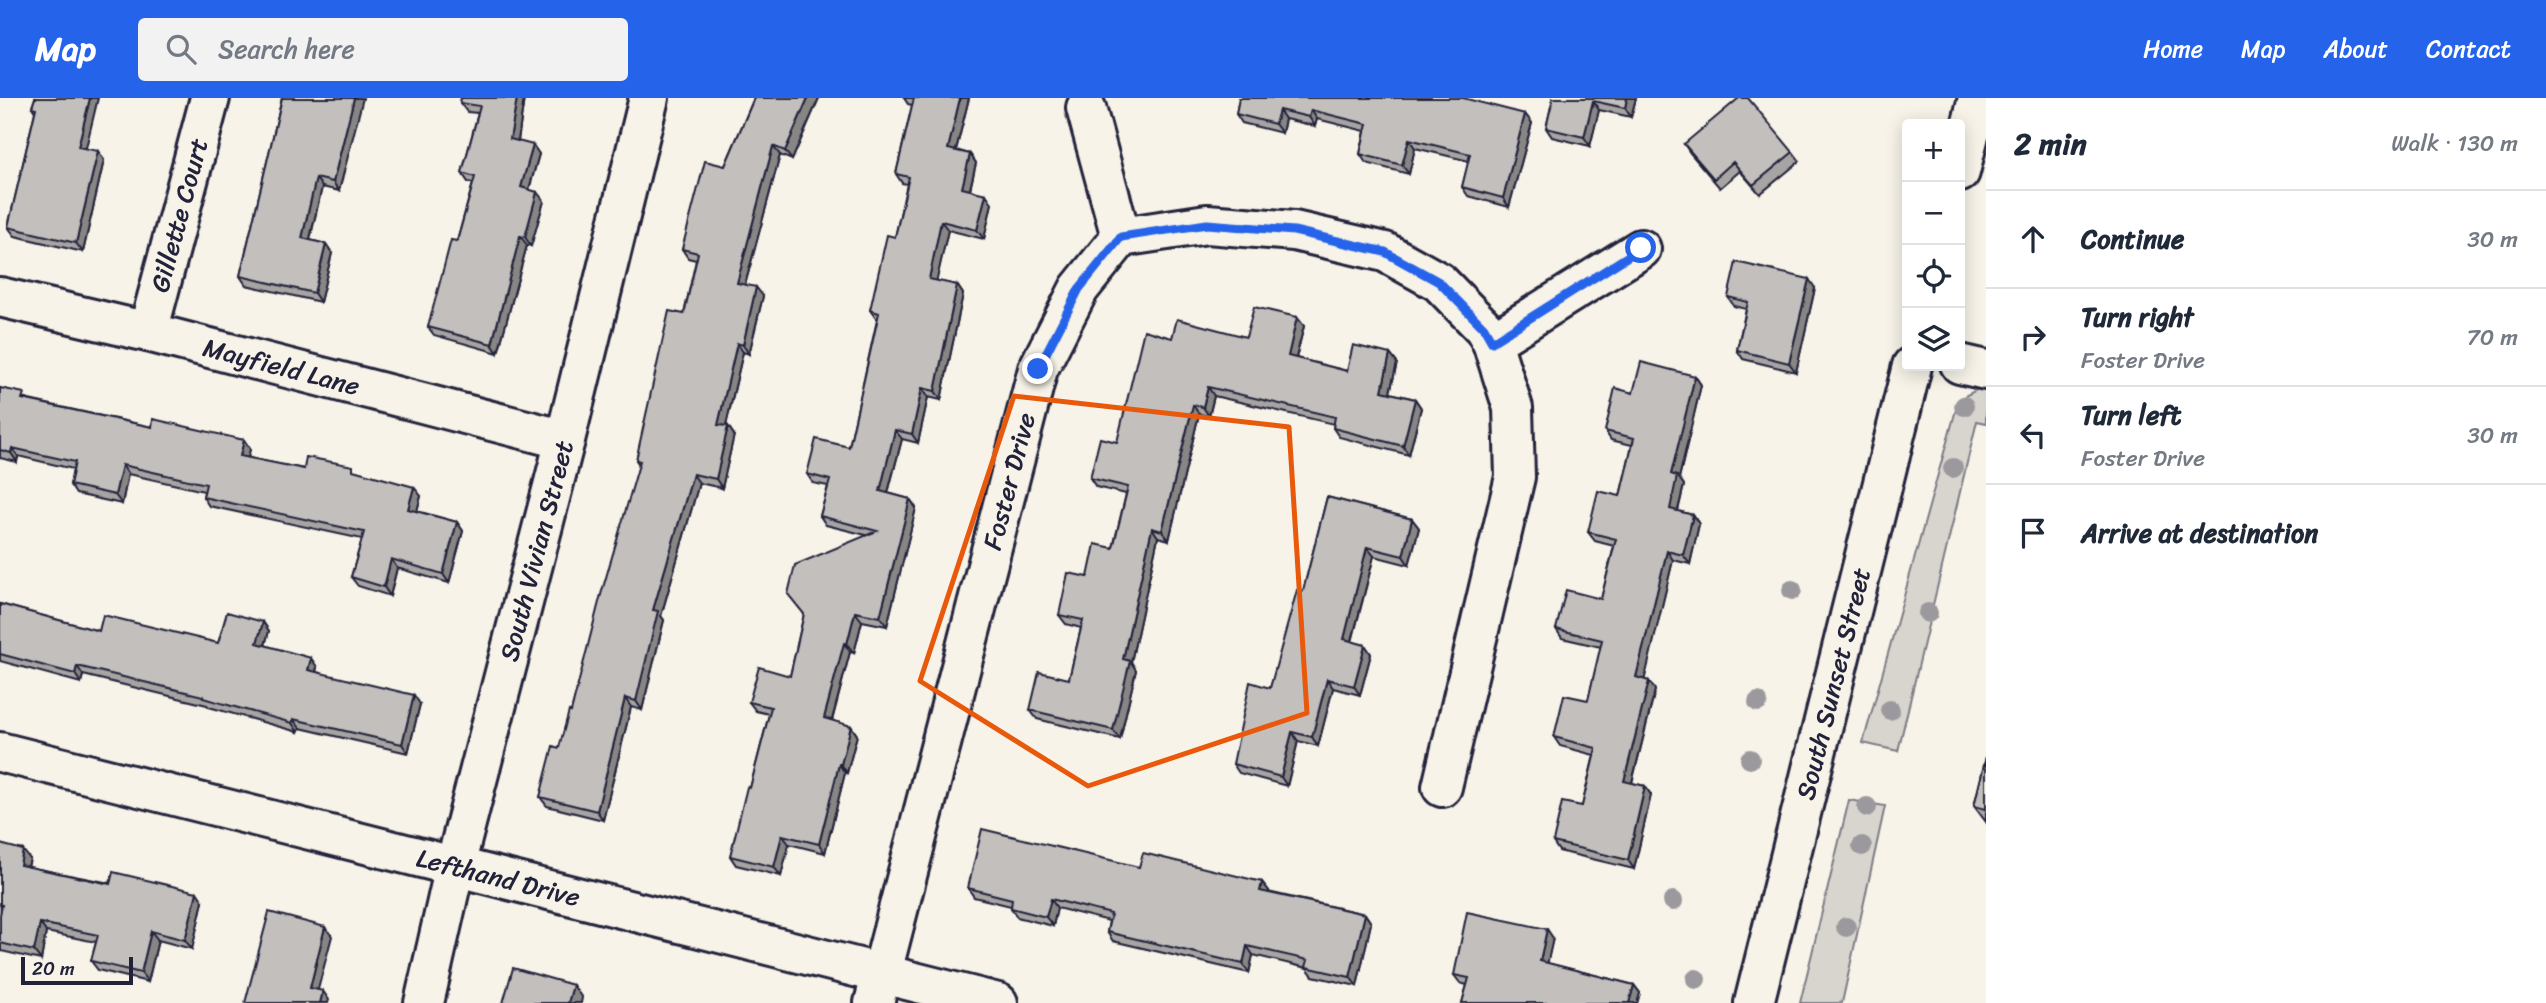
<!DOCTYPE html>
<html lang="en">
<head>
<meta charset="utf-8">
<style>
	body { margin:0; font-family:Sriracha,sans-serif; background:#f2f2f3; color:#1f2937 }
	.controls { position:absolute; right:21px; top:21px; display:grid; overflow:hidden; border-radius:7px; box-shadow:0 4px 18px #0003 }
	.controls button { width:63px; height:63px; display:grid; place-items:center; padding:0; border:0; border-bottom:2px solid #e0e1e3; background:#fff; color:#1f2937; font:35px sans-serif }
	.scale { position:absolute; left:21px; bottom:18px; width:112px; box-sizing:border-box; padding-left:7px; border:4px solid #22223b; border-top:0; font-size:19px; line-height:24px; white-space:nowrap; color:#22223b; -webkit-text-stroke:5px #f7f3e8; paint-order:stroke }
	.stop { position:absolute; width:21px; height:21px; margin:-16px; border:5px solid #2563eb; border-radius:50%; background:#fff }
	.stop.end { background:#2563eb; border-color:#fff; box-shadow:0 2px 7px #0008 }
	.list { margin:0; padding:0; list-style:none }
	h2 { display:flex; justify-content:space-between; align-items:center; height:91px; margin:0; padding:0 28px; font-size:30px }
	h2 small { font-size:23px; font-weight:400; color:#747a83 }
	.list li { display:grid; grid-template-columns:46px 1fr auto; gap:21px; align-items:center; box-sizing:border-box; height:98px; padding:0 28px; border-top:2px solid #e0e1e3 }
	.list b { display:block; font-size:26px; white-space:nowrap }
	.list p { margin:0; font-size:23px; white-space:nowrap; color:#747a83 }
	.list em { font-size:23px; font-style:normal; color:#747a83 }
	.icon { flex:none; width:38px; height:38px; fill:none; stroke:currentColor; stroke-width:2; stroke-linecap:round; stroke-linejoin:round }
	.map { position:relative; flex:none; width:1986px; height:905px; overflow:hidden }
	header { display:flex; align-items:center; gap:42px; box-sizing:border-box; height:98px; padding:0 35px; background:#2563eb; color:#fff }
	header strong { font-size:33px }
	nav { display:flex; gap:38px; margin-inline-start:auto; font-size:24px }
	.search { width:490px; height:63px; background:#f2f2f3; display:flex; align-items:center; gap:18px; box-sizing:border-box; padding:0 24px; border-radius:7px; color:#747a83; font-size:26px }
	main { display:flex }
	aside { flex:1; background:#fff }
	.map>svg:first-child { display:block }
	.grass { fill:#d8d5cf; stroke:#7d7c85; stroke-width:2 }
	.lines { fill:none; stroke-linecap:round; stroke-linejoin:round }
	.minor-casing { stroke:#22223b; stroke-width:44 }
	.minor { stroke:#f7f3e8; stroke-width:38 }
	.tree { fill:#9b999d }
	.wall { fill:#a7a4a3; stroke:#22223b; stroke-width:2 }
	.shaded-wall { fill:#888684; stroke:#22223b; stroke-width:2 }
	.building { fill:#c2bfbd; stroke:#22223b; stroke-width:2 }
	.route { stroke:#2563eb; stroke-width:9 }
	.marked { fill:none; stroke:#e8590c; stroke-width:5; stroke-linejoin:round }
	.labels { text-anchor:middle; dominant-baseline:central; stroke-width:5; stroke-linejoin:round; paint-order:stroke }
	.street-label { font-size:26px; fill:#22223b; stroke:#f7f3e8 }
</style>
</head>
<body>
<header>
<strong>Map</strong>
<div class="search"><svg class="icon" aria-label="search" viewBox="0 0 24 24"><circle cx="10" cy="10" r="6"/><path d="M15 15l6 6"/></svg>Search here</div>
<nav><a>Home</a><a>Map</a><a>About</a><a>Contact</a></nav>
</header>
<main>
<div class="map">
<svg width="1986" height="905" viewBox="0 0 1986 905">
	<rect width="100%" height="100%" fill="#f7f3e8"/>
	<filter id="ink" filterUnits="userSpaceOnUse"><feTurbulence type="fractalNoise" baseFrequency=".0143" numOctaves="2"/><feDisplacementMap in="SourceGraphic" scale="14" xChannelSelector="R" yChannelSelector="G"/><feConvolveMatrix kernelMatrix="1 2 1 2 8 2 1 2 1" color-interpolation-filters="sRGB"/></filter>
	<g filter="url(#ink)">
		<path class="grass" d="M1986,287V325L1977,323L1898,653L1863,645L1959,301Z
			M1849,702L1885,708L1842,905H1800Z"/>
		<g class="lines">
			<defs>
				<g id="minor">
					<path d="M1086,10L1121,139"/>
					<path d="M1960,74L1978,0"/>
					<path id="s1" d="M0,199L148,234L565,342"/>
					<path id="s2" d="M148,234L210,0"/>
					<path d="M1492,244L1641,151"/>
					<path d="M1960,266L1986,272"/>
					<path id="s3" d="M0,654L998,905"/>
					<path id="s4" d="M424,905L455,768L565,342L649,0"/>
					<path id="s5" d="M874,905L1038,271L1079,191L1121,139L1207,126L1294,133L1385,154L1439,184L1484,230L1492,244L1513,310L1515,379L1442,689"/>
					<path id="s6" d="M1754,905L1912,268"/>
				</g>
			</defs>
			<use href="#minor" class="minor-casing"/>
			<use href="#minor" class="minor"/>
		</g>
		<g class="tree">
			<circle cx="1964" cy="308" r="10"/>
			<circle cx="1953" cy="370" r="10"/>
			<circle cx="1792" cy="492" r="10"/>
			<circle cx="1928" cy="515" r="10"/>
			<circle cx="1758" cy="604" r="10"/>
			<circle cx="1890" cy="612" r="10"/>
			<circle cx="1750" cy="661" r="10"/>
			<circle cx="1867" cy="709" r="10"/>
			<circle cx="1862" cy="748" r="10"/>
			<circle cx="1673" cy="803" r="10"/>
			<circle cx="1846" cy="829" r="10"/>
			<circle cx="1696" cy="881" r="10"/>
		</g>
		<path class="wall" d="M35,0L86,51L104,62L83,154L15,138L8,129L35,14L32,9Z
			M282,0L339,93L322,89L310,142L326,146L332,155L320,204L246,187L240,178Z
			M461,0H524L518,43L539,56L529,92L544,103L531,148L527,147L498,255L434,237L428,229L457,143L473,85L468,84L462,75L478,15L467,14L460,5Z
			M754,0H819L792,62L780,57L745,187L763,198L749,256L743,254L726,328H728L734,337L722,390L699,385L661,518L664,522L642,612L631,609L603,722L547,708L540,699L559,650L571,614L639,367L636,362L684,216L696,162L688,160L682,151L725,68Z
			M904,0H969L956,52L970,56L976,65L970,92L992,105L984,141L948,132L936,183L957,187L963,196L941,302L928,299L918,345L902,341L888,395L910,401L916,410L887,528L862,523L854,555L850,554L832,623L851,628L857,637L847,675H845L825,755L789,746L781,778L736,767L730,758L750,690L769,616L756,613L749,604L790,578L804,516L788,496L866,437L826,427L820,418L828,388L813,385L807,376L849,349L877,222L870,212L895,139L907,86L902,85L896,76L912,7L908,6Z
			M1239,0L1525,16L1532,25L1509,109L1468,98L1462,89L1469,63L1415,50L1409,76L1366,65L1360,56L1365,33L1317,21L1315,28L1285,21L1282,35L1242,25L1236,16Z
			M1553,0H1636L1631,19L1599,12L1590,48L1552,39L1546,30Z
			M1684,46L1793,54L1800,63L1760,96L1740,73L1720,90L1690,55Z
			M1815,190L1796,274L1743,261L1737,252L1746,211L1734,208L1728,199Z
			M1304,228L1296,260L1347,273L1390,256L1397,265L1390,295L1415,301L1421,310L1409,357L1339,339L1333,330L1334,326L1214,298L1209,318L1199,316L1169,442L1158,439L1131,564L1136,572L1120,641L1037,621L1030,612L1069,581L1081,530L1066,526L1059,517L1088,479L1113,450L1126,396L1096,389L1090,380L1117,344L1172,240L1246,239Z
			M1695,278L1701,287L1679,380L1684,387L1678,413L1693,417L1699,426L1690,466L1673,462L1644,581L1655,592L1632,685L1645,688L1651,697L1634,771L1559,753L1553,744L1582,708L1594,657L1560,648L1554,639L1588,602L1601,549L1562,540L1556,531L1601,501L1614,448L1595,443L1588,434L1620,398L1632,347L1611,342L1605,333L1633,295Z
			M0,290L29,302L152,329L244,342L250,351L248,360L304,371L356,373L421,398L417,413L457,424L463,433L449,485L397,470L390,498L358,488L351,479L362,441L209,408L203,399L204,393L128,376L122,406L76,396L70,387L73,371L18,358L17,364L0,360Z
			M1327,399L1412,421L1419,430L1409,467L1374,458L1352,544L1365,547L1371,556L1360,597L1333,590L1318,648L1298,643L1287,688L1239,675L1233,666L1270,590L1303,493Z
			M0,506L99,533L218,545L263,524L269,533L265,547L317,569L316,574L420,606L408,655L300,630L298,634L209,609L207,607L83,577L81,585L0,563Z
			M1986,659V724L1974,708Z
			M0,746L30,761L28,769L203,803L192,851L158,842L148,884L98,872L91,863L96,844L46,834L41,862L1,853Z
			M1139,769L1262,784L1269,793L1268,794L1365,816L1371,825L1357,888L1313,878L1307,870L1253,857L1249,875L1113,843L1107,834L1109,823L1057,810L1053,828L1017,819L1011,810V808L974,799L968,790Z
			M1553,840L1547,865L1634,887L1640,895L1637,905H1462L1467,887L1460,885L1454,877Z"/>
		<path class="shaded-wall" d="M90,0H98L84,58L78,49Z
			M354,0H363L339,93L333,84Z
			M517,0H524L517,50L510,41Z
			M808,0H819L792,62L785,53Z
			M960,0H969L954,60L948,51Z
			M1627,0H1636L1631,19L1625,10Z
			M1593,3L1599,12L1590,48L1584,39Z
			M1279,12L1285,21L1282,35L1275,26Z
			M1311,12L1317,21L1315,28L1309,19Z
			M1525,16L1532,25L1509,109L1503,100Z
			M1409,41L1415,50L1409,76L1402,67Z
			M533,47L539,56L527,98L521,89Z
			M773,48L780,57L743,194L737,185Z
			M98,53L104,62L83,154L76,145Z
			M970,56L976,65L968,99L962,90Z
			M316,80L322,89L308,149L302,140Z
			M537,94L544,103L531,148L525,139Z
			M986,96L992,105L984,141L977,132Z
			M941,123L948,132L935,190L929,181Z
			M520,138L527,147L498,255L492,246Z
			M326,146L332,155L320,204L314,195Z
			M1809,181L1815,190L1796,274L1789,265Z
			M957,187L963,196L941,302L935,293Z
			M756,189L763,198L749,256L743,247Z
			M1297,219L1304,228L1294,267L1288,258Z
			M737,245L743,254L724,336L718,327Z
			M1390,256L1397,265L1388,302L1382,293Z
			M1695,278L1701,287L1679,380L1684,387L1676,420L1670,411L1671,376Z
			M1208,289L1214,298L1209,318L1203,309Z
			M922,290L928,299L918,345L912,336Z
			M1415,301L1421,310L1409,357L1403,348Z
			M1193,307L1199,316L1169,442L1162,433Z
			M728,328L734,337L722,390L716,381Z
			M895,332L902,341L886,402L880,393Z
			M244,342L250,351L246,367L240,358Z
			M12,350L18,358L17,364L11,355Z
			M122,367L128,376L122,406L115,397Z
			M693,376L699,385L661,518L664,522L642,612L636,603L653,512Z
			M414,389L421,398L415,420L408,411Z
			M910,401L916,410L887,528L880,519Z
			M1693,417L1699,426L1690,466L1683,457Z
			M1412,421L1419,430L1409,467L1403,458Z
			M457,424L463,433L449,485L443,476Z
			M1152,430L1158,439L1131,564L1136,572L1120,641L1113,632L1123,561Z
			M1367,449L1374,458L1350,550L1344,541Z
			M1667,453L1673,462L1643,588L1636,579Z
			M391,461L397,470L390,498L384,489Z
			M855,514L862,523L854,555L847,546Z
			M263,524L269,533L263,554L257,545Z
			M844,545L850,554L830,629L824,620Z
			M1365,547L1371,556L1360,597L1354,588Z
			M311,560L317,569L314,581L308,572Z
			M77,568L83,577L81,585L75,576Z
			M1327,581L1333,590L1318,648L1312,639Z
			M1649,583L1655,592L1630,692L1624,683Z
			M414,597L420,606L408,655L402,646Z
			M625,600L631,609L603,722L597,713Z
			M293,621L300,630L298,634L292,625Z
			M851,628L857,637L847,675L841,666Z
			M1292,634L1298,643L1287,688L1281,679Z
			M839,666L845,675L825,755L819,746Z
			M1645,688L1651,697L1634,771L1628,762Z
			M782,737L789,746L781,778L774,769Z
			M23,752L30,761L26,776L20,767Z
			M1262,784L1269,793L1266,802L1260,793Z
			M197,794L203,803L192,851L185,842Z
			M1051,801L1057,810L1053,828L1046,819Z
			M1365,816L1371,825L1357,888L1350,879Z
			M40,825L46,834L41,862L34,853Z
			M325,829L332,838L316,899L310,890Z
			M1547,831L1553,840L1546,872L1540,863Z
			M151,833L158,842L148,884L141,875Z
			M1247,848L1253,857L1249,875L1243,866Z
			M573,887L582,900L581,905H568Z
			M1634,887L1640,895L1637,905H1629Z
			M323,893L329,902L328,905H320Z"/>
		<path class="building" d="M35,0H90L78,49L98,53L76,145L8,129L36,10L32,9Z
			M282,0H354L333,84L316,80L302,140L326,146L314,195L240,178Z
			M461,0H517L510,41L533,47L521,89L537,94L525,139L520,138L492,246L428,229L451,142L457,143L475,79L462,75L480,8L460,5Z
			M754,0H808L785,53L773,48L737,185L756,189L743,247L737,245L718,327L728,328L716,381L693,376L653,512L658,513L636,603L625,600L597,713L540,699L553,648L559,650L569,613L571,614L600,500L640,363L636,362L669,213L684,216L698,155L682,151L705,63L725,68Z
			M914,0H960L948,51L970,56L962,90L986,96L977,132L941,123L929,181L957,187L935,293L922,290L912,336L895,332L880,393L910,401L880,519L855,514L847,546L844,545L824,620L851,628L841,666H839L819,746L782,737L774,769L730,758L747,689L750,690L771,609L749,604L759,569L790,578L804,516L788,496L795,467L877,433L820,418L830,382L807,376L816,341L849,349L879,215L870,212L887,137L895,139L909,79L896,76Z
			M1239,0H1463L1525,16L1503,100L1462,89L1470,56L1409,41L1402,67L1360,56L1367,26L1311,12L1309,19L1279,12L1275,26L1236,16Z
			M1553,0H1627L1625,10L1593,3L1584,39L1546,30Z
			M1739,0H1748L1793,54L1753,87L1733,64L1714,81L1684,46Z
			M1736,164L1809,181L1789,265L1737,252L1748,204L1728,199Z
			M1254,209L1297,219L1288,258L1347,273L1353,247L1390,256L1382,293L1415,301L1403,348L1333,330L1335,319L1208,289L1203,309L1193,307L1162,433L1152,430L1123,561L1130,563L1113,632L1030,612L1039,574L1069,581L1083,522L1059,517L1068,475L1088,479L1095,446L1113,450L1128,389L1090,380L1100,340L1117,344L1144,232L1172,240L1177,221L1246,239Z
			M1641,264L1695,278L1671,376L1677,378L1670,411L1693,417L1683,457L1667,453L1636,579L1649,583L1624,683L1645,688L1628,762L1553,744L1562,704L1582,708L1596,650L1554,639L1564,597L1588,602L1602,542L1556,531L1566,492L1601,501L1616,441L1588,434L1598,393L1620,398L1634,340L1605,333L1615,290L1633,295Z
			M0,290L24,295L22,301L152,329L153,321L244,342L240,358L304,371L306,359L353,368V372L414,389L408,411L457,424L443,476L391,461L384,489L351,479L364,434L203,399L206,386L122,367L115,397L70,387L75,364L12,350L11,355L0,352Z
			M1327,399L1412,421L1403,458L1367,449L1344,541L1365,547L1354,588L1327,581L1312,639L1292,634L1281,679L1233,666L1250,584L1270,590L1297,492L1303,493Z
			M0,506L99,533L103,517L218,545L227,514L263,524L257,545L311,560L308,572L414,597L402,646L293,621L292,625L203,600V598L77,568L75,576L0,556Z
			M1986,659V711L1974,708Z
			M982,731L1139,769L1143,755L1262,784L1260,793L1365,816L1350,879L1306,869L1308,862L1247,848L1243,866L1107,834L1111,816L1051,801L1046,819L1011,810L1012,801L968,790Z
			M0,746L23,752L20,767L110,786L113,774L197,794L185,842L151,833L141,875L91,863L98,837L40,825L34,853L0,845V817L2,807H0Z
			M269,814L325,829L310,890L323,893L320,905H245Z
			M1467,814L1547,831L1540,863L1634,887L1629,905H1462L1469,880L1454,877Z
			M513,870L573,887L568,905H503Z"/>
	</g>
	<g class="lines" filter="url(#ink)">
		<path class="route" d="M1038,271L1079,191L1121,139L1207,126L1294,133L1385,154L1439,184L1484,230L1492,244L1641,150"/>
	</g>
	<path class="marked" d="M1014,298L1289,329L1307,615L1088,688L920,583Z"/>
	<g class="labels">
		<g class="street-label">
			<text stroke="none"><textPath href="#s2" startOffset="121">Gillette Court</textPath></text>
			<text stroke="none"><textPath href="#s1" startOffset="290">Mayfield Lane</textPath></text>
			<text stroke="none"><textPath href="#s5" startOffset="539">Foster Drive</textPath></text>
			<text stroke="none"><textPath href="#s4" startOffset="466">South Vivian Street</textPath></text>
			<text stroke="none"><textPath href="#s6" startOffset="329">South Sunset Street</textPath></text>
			<text stroke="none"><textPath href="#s3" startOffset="514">Lefthand Drive</textPath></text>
		</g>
	</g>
</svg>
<div class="controls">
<button>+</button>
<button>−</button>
<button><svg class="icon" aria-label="locate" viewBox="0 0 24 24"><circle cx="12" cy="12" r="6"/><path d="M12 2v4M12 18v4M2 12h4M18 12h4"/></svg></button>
<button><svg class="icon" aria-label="layers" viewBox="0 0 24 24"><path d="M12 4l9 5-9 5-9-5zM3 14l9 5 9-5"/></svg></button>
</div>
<div class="scale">20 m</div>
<div class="stop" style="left:1641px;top:150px"></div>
<div class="stop end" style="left:1038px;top:271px"></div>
</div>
<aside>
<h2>2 min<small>Walk · 130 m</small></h2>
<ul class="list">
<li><svg class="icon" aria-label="ahead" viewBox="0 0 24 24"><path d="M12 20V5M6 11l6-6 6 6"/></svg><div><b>Continue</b></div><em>30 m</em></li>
<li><svg class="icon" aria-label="right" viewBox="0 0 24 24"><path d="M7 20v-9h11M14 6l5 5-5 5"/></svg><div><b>Turn right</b><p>Foster Drive</p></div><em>70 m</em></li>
<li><svg class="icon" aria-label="left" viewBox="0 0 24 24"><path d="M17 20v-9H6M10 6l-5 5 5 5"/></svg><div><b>Turn left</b><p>Foster Drive</p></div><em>30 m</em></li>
<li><svg class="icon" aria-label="arrive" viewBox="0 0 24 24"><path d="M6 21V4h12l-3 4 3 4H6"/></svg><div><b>Arrive at destination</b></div></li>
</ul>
</aside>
</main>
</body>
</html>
